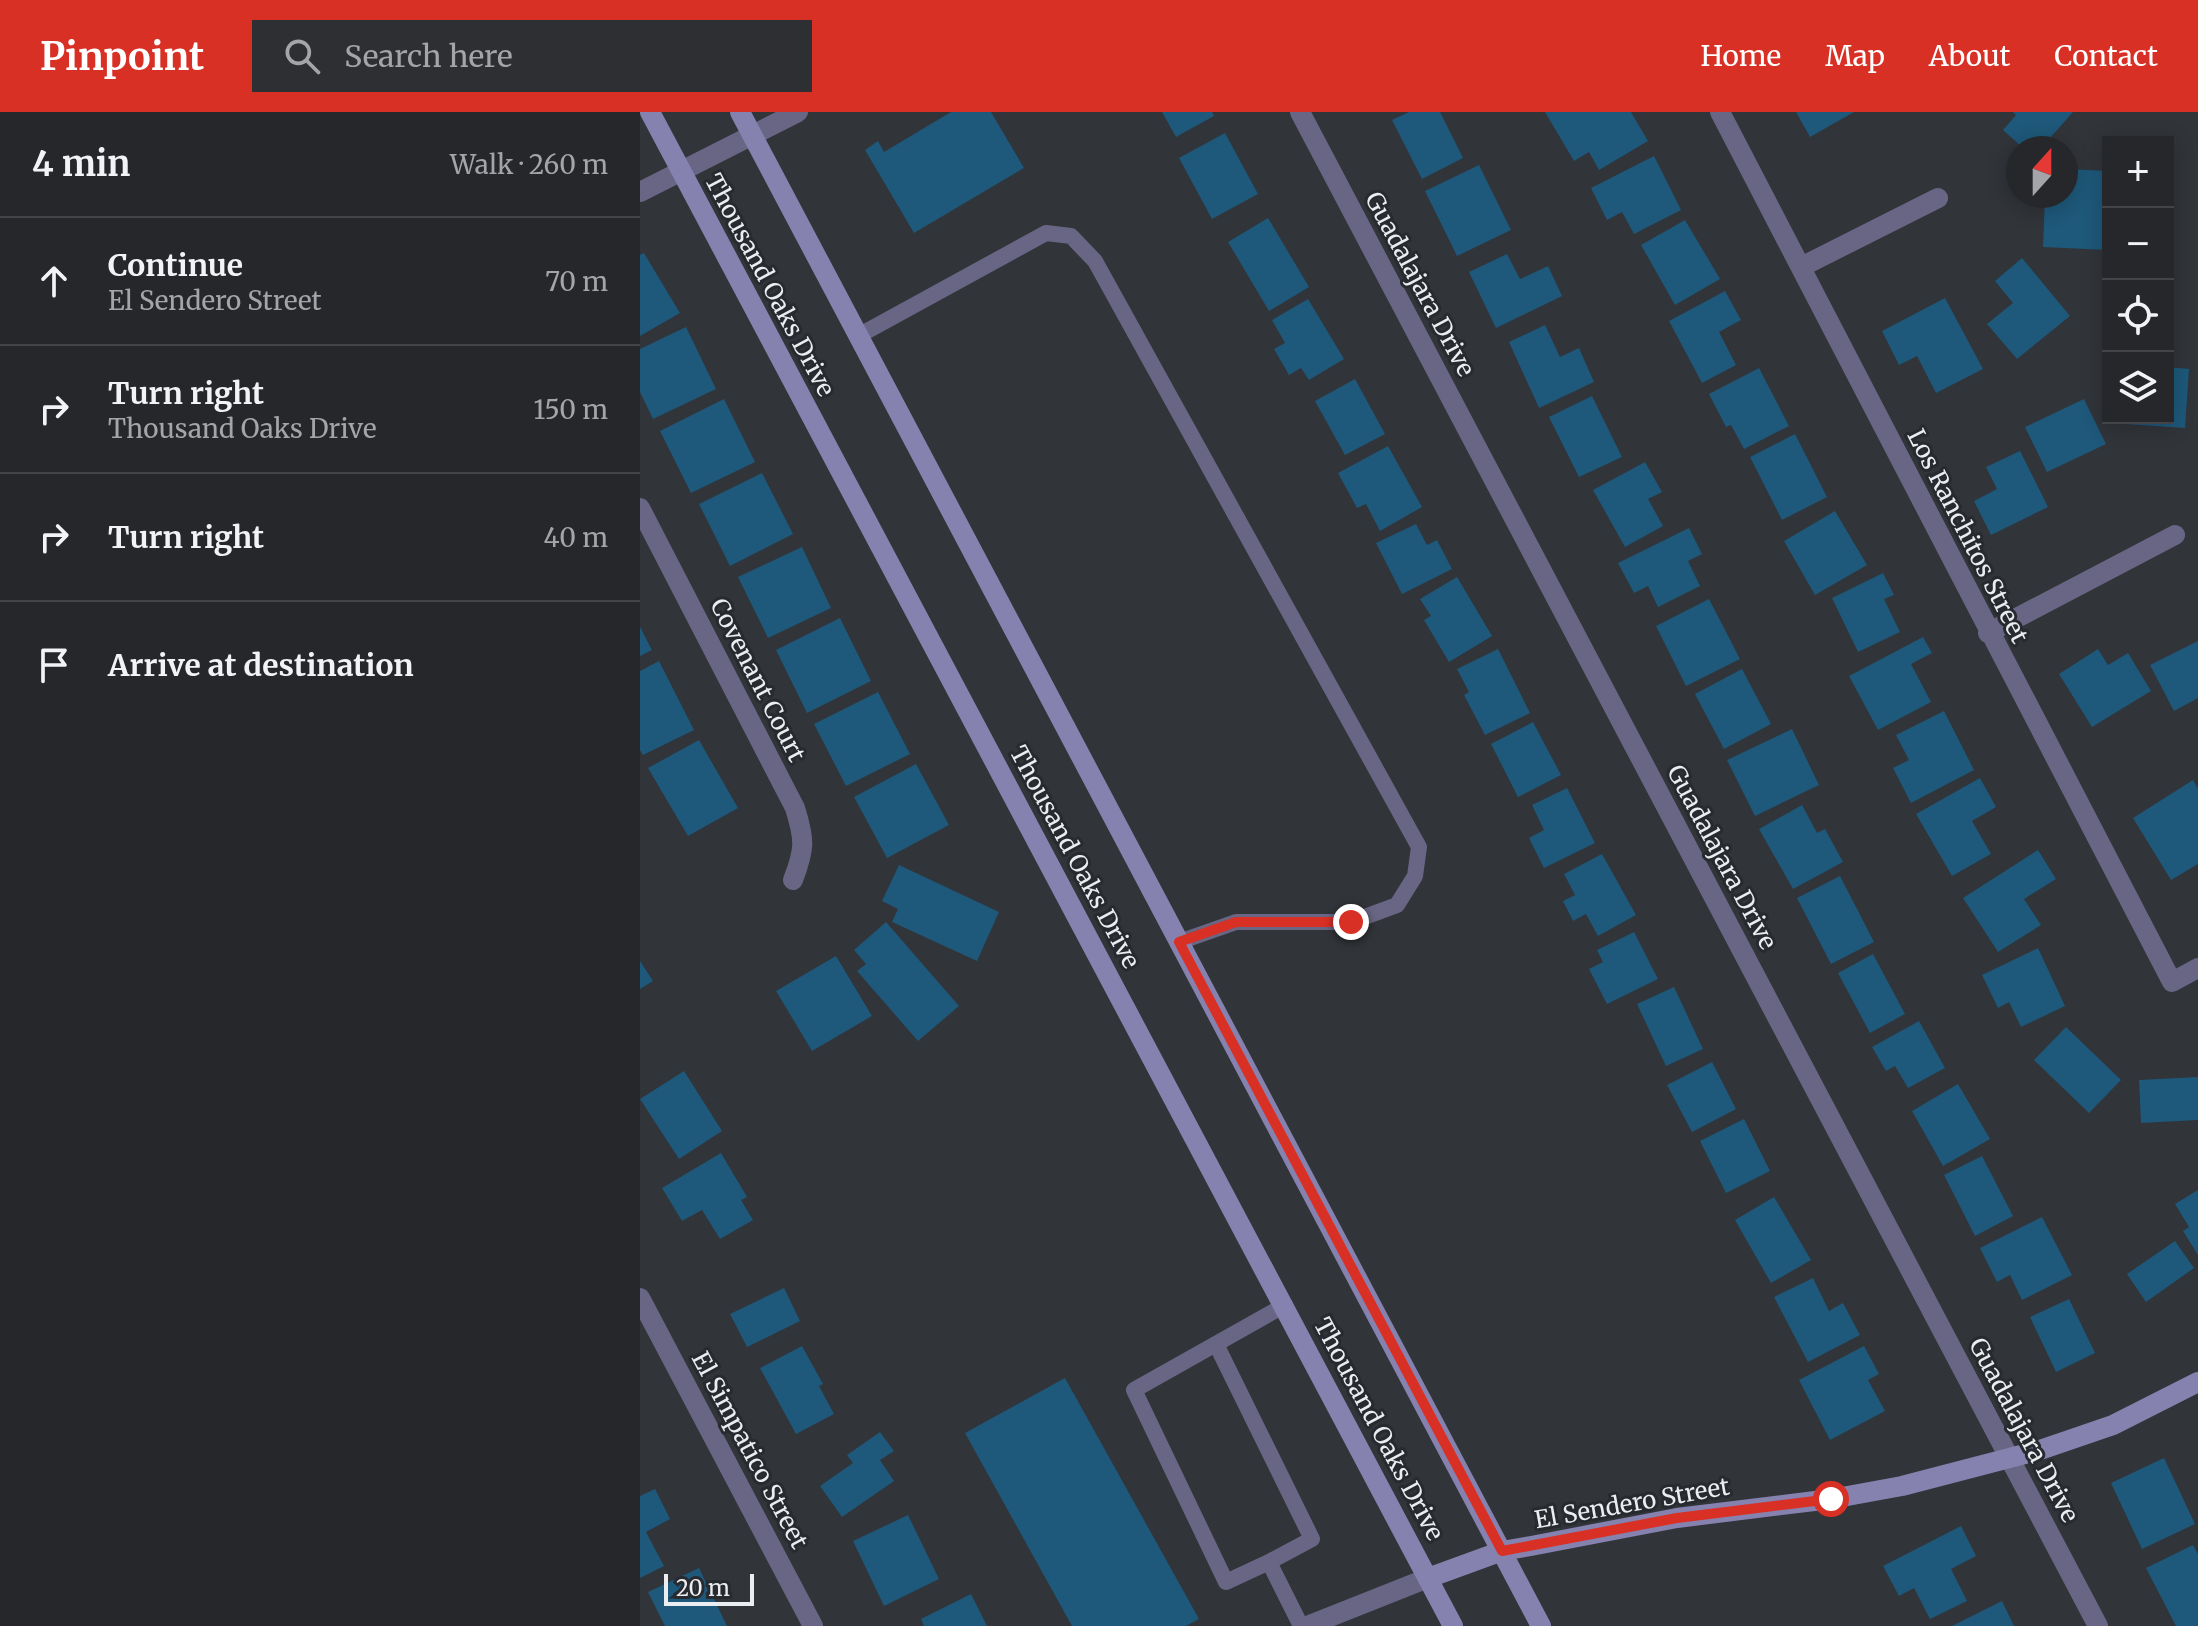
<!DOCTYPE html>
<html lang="en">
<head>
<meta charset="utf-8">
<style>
	body { margin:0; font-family:Merriweather,serif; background:#2d2f33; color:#f1f3f6 }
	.controls { position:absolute; right:24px; top:24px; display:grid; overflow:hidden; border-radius:0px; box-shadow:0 4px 20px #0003 }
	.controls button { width:72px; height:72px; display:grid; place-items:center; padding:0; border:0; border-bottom:2px solid #424447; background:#25272b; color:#f1f3f6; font:40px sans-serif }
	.compass { position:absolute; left:1366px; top:24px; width:72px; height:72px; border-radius:50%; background:#25272b; box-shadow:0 4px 20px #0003; rotate:21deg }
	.scale { position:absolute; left:24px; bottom:20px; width:90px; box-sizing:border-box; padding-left:8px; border:4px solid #ebedf0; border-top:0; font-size:22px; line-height:28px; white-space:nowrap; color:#ebedf0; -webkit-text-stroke:6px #272a2f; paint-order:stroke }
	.stop { position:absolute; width:24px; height:24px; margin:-18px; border:6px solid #d93025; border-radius:50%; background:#fff }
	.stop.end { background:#d93025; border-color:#fff; box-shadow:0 2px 8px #0008 }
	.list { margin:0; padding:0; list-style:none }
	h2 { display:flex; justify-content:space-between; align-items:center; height:104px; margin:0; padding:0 32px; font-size:34px }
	h2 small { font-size:26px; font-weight:400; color:#a3a5a9 }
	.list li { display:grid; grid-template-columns:52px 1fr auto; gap:24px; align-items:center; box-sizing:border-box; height:128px; padding:0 32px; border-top:2px solid #424447 }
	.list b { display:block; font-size:30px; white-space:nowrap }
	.list p { margin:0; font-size:26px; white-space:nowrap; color:#a3a5a9 }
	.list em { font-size:26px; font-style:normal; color:#a3a5a9 }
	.icon { flex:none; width:44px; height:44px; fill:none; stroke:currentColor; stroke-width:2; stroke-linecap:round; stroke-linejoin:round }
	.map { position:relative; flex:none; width:1558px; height:1514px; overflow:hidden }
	header { display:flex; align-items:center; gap:48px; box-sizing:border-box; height:112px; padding:0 40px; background:#d93025; color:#fff }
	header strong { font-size:38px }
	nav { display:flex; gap:44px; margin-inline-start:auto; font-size:28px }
	.search { width:560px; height:72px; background:#2d2f33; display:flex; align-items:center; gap:20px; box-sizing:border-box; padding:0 28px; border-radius:0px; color:#a3a5a9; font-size:30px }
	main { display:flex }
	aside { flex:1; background:#25272b }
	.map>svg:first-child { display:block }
	.building { fill:#1e587a }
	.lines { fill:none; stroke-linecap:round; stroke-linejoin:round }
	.lane { stroke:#686684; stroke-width:16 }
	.street { stroke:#686684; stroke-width:20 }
	.secondary { stroke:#8582b0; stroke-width:20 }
	.route { stroke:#d93025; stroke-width:10 }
	.labels { text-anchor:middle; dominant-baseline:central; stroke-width:6; stroke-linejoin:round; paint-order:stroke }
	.street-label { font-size:24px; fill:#ebedf0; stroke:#272a2f }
</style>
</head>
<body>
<header>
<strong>Pinpoint</strong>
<div class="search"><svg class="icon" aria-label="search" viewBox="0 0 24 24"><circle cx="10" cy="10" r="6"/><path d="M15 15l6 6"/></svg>Search here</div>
<nav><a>Home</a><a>Map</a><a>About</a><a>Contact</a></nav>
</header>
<main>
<aside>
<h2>4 min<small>Walk · 260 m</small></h2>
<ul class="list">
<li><svg class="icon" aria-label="ahead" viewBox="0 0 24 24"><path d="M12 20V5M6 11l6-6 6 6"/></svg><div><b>Continue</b><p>El Sendero Street</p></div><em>70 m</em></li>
<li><svg class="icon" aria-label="right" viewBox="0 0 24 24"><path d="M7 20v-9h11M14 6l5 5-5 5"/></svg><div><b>Turn right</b><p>Thousand Oaks Drive</p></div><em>150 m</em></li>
<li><svg class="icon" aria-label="right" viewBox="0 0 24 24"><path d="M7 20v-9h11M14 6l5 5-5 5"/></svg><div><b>Turn right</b></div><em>40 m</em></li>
<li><svg class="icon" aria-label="arrive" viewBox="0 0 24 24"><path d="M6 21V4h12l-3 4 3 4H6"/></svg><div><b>Arrive at destination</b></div></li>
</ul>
</aside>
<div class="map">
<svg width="1558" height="1514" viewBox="0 0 1558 1514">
	<rect width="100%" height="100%" fill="#313439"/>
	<path class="building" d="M311,0H351L384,56L274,121L225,38L238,29L244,40Z
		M522,0H572L574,4L536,25Z
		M769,0H800L823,46L782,67L752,8Z
		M905,0H991L1008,29L959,58L949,40L934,49Z
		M1156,0H1214L1170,25Z
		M1373,0H1433L1401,36H1383L1363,18L1376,3Z
		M585,21L618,82L572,107L539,46Z
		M1014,44L1041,98L994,122L982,100L967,108L951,76Z
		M839,53L871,118L817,144L785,79Z
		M1426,57L1468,59V138L1403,135L1405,84H1426Z
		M628,106L669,175L629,199L588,130Z
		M1045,108L1080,167L1035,193L1001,133Z
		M4,141L40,201L0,224V143Z
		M867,142L880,167L908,154L922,184L856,216L829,160Z
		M1382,146L1430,204L1377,247L1347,212L1373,191L1355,169Z
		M1085,179L1101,208L1079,220L1096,253L1062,271L1029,209Z
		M1305,186L1343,257L1296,281L1277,244L1259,253L1242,219Z
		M668,187L704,247L669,268L661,256L649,263L634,237L645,231L632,208Z
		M905,213L920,245L939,236L954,270L899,296L869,230Z
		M46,215L76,277L13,307L0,280V237Z
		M1528,255L1549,257L1545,316L1471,311V306H1528Z
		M1119,256L1149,314L1104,337L1091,313L1086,315L1069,282Z
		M715,267L745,322L705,343L675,289Z
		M952,284L982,345L939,365L909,305Z
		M84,287L115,350L51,381L20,319Z
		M1444,287L1466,332L1407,360L1385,315Z
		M1155,322L1187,385L1142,408L1110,345Z
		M748,334L782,395L740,419L726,392L717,396L698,361Z
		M1380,339L1408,395L1351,423L1334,389L1357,377L1346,355Z
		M1005,350L1022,380L1008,387L1023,414L985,435L953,378Z
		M122,361L153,422L90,454L59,392Z
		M1195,399L1227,453L1175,483L1144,429Z
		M776,412L787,433L797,428L812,457L762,482L736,431Z
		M1049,416L1062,442L1048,449L1060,474L1018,495L1008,474L994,481L978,451Z
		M162,435L191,496L128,526L98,465Z
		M1243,461L1254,483L1244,487L1260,520L1218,540L1192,486Z
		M817,465L852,524L809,550L784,508L791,504L780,487Z
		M1069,487L1100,547L1046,574L1016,514Z
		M200,506L231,569L167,601L136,538Z
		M0,515L12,538L0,544Z
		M1283,525L1292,541L1271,552L1291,590L1238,618L1209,564Z
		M1558,529V586L1534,599L1510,553Z
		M858,537L890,601L845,623L824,583L829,580L817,557Z
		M1458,537L1468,553L1488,541L1511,579L1452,615L1419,562Z
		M19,549L54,618L3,643L0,638V559Z
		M1102,557L1131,612L1084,637L1055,582Z
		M238,580L270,642L206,674L174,612Z
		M1304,599L1334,658L1271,691L1253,656L1269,648L1256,623Z
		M893,610L921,663L878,685L851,632Z
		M1152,617L1179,673L1115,704L1087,648Z
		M59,628L98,696L48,724L8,656Z
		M276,652L309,713L247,746L214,685Z
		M1340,666L1356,695L1332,709L1351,742L1312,764L1276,702Z
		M1553,668L1558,677V752L1531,768L1493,706Z
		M927,676L955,731L904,756L889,726L904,718L892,693Z
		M1162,693L1177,721L1185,717L1203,750L1153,777L1119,717Z
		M1398,738L1416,767L1384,787L1401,813L1358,840L1323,786Z
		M962,742L996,803L958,824L946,802L933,809L923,789L935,783L924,762Z
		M259,753L359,800L337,849L252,810L258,797L242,789Z
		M1200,764L1234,830L1191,852L1157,786Z
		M246,810L319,894L278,929L217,859L226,852L214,838Z
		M994,820L1018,867L967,892L949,857L963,850L957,838Z
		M1398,836L1425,894L1381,915L1369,890L1358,896L1342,863Z
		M1233,842L1265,902L1230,921L1198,861Z
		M196,844L232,904L172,939L136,879Z
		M0,849L13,869L0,877Z
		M1034,875L1063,937L1026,954L997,892Z
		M1279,909L1305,956L1268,976L1255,954L1246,959L1232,935Z
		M1426,915L1481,968L1449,1001L1394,948Z
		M1072,950L1096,997L1052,1020L1027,973Z
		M44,959L82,1019L39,1047L0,987Z
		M1558,965V1008L1501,1011L1499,968Z
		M1318,972L1350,1027L1303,1054L1272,999Z
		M1104,1007L1130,1059L1086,1081L1060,1029Z
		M81,1041L107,1085L101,1088L113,1108L80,1127L62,1098L42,1109L22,1076Z
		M1342,1044L1373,1104L1335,1124L1304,1063Z
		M1558,1078V1143L1543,1119L1549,1115L1535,1092Z
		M1134,1085L1171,1148L1131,1171L1095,1108Z
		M1402,1105L1432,1163L1382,1188L1370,1163L1357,1170L1340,1136Z
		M1535,1129L1554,1156L1506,1190L1487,1162Z
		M1173,1166L1189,1199L1203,1191L1220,1223L1168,1250L1134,1185Z
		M144,1176L160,1209L107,1235L90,1202Z
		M1429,1187L1455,1241L1416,1260L1390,1205Z
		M162,1234L183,1272L179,1274L194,1302L156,1322L120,1256Z
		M1224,1234L1239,1262L1228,1268L1245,1299L1190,1328L1159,1268Z
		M425,1266L559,1507L546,1514H432L325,1321Z
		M240,1320L254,1339L240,1348L254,1369L202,1405L180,1374L213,1351L207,1343Z
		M1524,1346L1555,1412L1502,1437L1471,1371Z
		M15,1377L30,1407L6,1420L24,1454L0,1466V1384Z
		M268,1403L299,1467L244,1494L213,1429Z
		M1321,1414L1336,1444L1311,1457L1327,1489L1290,1507L1274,1476L1259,1484L1243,1454Z
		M1553,1433L1558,1442V1514H1536L1506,1456Z
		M59,1456L87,1514H25L8,1480Z
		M331,1482L347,1514H284L281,1507Z
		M1362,1489L1374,1514H1312Z"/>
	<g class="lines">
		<path class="lane" d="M218,224L406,121L431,124L455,149L779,735L775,764L757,793L711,810H596L539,830
			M645,1193L494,1278L586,1470L629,1450L661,1514
			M576,1232L672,1427L629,1450"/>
		<path class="street" d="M660,0L1458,1514
			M1080,0L1532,870L1558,856
			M0,80L158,0
			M1161,155L1298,86
			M0,396L155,696C165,728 165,737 153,768
			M1348,521L1535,423
			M0,1186L173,1514
			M667,1514L788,1466"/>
		<path class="secondary" d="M10,0L813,1514
			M100,0L901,1514
			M788,1466L862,1439L891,1434L1037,1406L1191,1387L1262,1374L1400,1338L1473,1313L1558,1270"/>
	</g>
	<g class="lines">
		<path class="route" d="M711,810H596L539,830L862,1439L1037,1406L1191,1387"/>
	</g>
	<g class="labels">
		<g class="street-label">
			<text transform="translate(780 172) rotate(62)">Guadalajara Drive</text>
			<text transform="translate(130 173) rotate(62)">Thousand Oaks Drive</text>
			<text transform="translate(1328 424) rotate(63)">Los Ranchitos Street</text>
			<text transform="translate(118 568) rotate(63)">Covenant Court</text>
			<text transform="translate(435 745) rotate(62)">Thousand Oaks Drive</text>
			<text transform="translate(1082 745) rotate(62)">Guadalajara Drive</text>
			<text transform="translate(739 1317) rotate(62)">Thousand Oaks Drive</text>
			<text transform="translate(1384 1318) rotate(62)">Guadalajara Drive</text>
			<text transform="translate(110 1338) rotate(62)">El Simpatico Street</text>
			<text transform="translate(992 1391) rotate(-10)">El Sendero Street</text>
		</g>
	</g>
</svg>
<div class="controls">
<button>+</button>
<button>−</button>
<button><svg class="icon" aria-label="locate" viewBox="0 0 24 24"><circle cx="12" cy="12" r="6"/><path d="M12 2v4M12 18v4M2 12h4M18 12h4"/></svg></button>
<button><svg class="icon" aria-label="layers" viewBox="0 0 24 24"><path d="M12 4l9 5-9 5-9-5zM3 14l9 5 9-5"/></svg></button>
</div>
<svg class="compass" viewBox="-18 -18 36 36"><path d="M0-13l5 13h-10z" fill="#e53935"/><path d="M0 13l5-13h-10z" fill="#a3a5a9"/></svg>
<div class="scale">20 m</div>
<div class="stop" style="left:1191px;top:1387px"></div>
<div class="stop end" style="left:711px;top:810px"></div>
</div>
</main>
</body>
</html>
